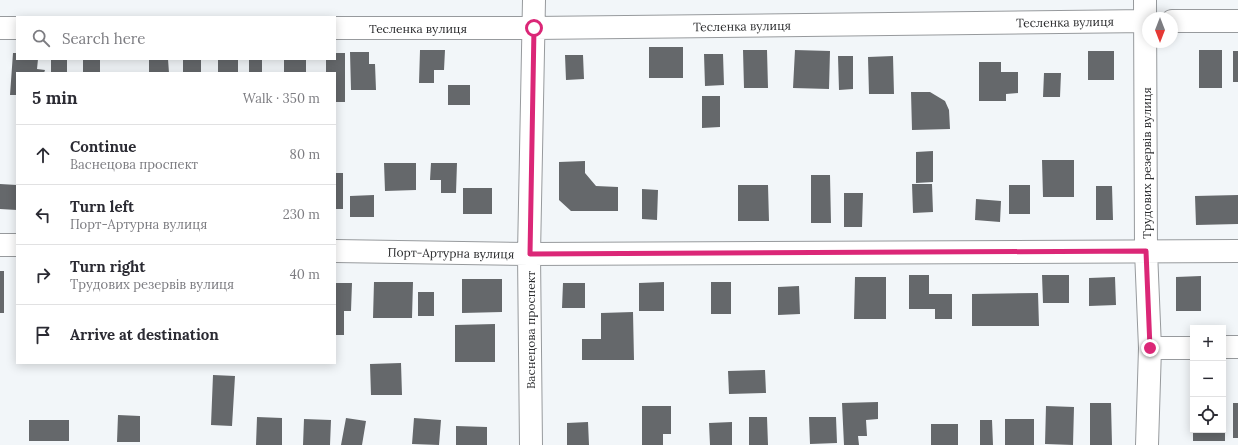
<!DOCTYPE html>
<html lang="en">
<head>
<meta charset="utf-8">
<style>
	body { margin:0; font-family:Lora,serif; background:#f2f2f3; color:#2b2b33 }
	.controls { position:absolute; right:12px; bottom:12px; display:grid; overflow:hidden; border-radius:0px; box-shadow:0 2px 10px #0003 }
	.controls button { width:36px; height:36px; display:grid; place-items:center; padding:0; border:0; border-bottom:1px solid #e1e1e2; background:#fff; color:#2b2b33; font:20px sans-serif }
	.compass { position:absolute; left:1142px; top:12px; width:36px; height:36px; border-radius:50%; background:#fff; box-shadow:0 2px 10px #0003; rotate:180deg }
	.stop { position:absolute; width:12px; height:12px; margin:-9px; border:3px solid #db2777; border-radius:50%; background:#fff }
	.stop.end { background:#db2777; border-color:#fff; box-shadow:0 1px 4px #0008 }
	.list { margin:0; padding:0; list-style:none }
	h2 { display:flex; justify-content:space-between; align-items:center; height:52px; margin:0; padding:0 16px; font-size:17px }
	h2 small { font-size:13px; font-weight:400; color:#7c7c81 }
	.list li { display:grid; grid-template-columns:26px 1fr auto; gap:12px; align-items:center; box-sizing:border-box; height:60px; padding:0 16px; border-top:1px solid #e1e1e2 }
	.list b { display:block; font-size:15px; white-space:nowrap }
	.list p { margin:0; font-size:13px; white-space:nowrap; color:#7c7c81 }
	.list em { font-size:13px; font-style:normal; color:#7c7c81 }
	.icon { flex:none; width:22px; height:22px; fill:none; stroke:currentColor; stroke-width:2; stroke-linecap:round; stroke-linejoin:round }
	.map { position:relative; flex:none; width:1238px; height:445px; overflow:hidden }
	.search { position:absolute; background:#fff; box-shadow:0 2px 10px #0003; left:16px; top:16px; width:320px; height:44px; display:flex; align-items:center; gap:10px; box-sizing:border-box; padding:0 14px; border-radius:0px; color:#7c7c81; font-size:15px }
	.panel { position:absolute; background:#fff; box-shadow:0 2px 10px #0003; left:16px; top:72px; width:320px; height:292px; border-radius:0px }
	.map>svg:first-child { display:block }
	.building { fill:#65686b }
	.lines { fill:none; stroke-linecap:round; stroke-linejoin:round }
	.minor-casing { stroke:#979a9d; stroke-width:24 }
	.minor { stroke:#fff; stroke-width:22 }
	.route { stroke:#db2777; stroke-width:5 }
	.labels { text-anchor:middle; dominant-baseline:central; stroke-width:4; stroke-linejoin:round; paint-order:stroke }
	.street-label { font-size:12px; fill:#2c2d2f; stroke:#fff }
</style>
</head>
<body>
<div class="map">
<svg width="1238" height="445" viewBox="0 0 1238 445">
	<rect width="100%" height="100%" fill="#f2f6f9"/>
	<path class="building" d="M649,47H683V78H649Z
		M420,50H445L444,70H434V83H419Z
		M743,50H767L768,88H744Z
		M795,50L830,51L829,89L793,88Z
		M1199,50H1222V88H1199Z
		M1088,51H1114V80H1088Z
		M1233,51H1238V82H1233Z
		M350,52H369V64H375L376,90H351Z
		M13,53H17V59H38L37,69L45,70L44,73H17V95H10Z
		M335,53H345V102H336L335,73H326V59H335Z
		M704,54H723L724,85L705,86Z
		M565,55H583L584,79L566,80Z
		M838,56H853V89L839,90Z
		M893,56L894,94H869L868,57Z
		M51,59H67V73H51Z
		M83,59H100V73H83Z
		M149,59H168L169,73H149Z
		M218,59H238V73H218Z
		M249,59H262V73H249Z
		M284,59H306V73H284Z
		M183,60H201V73H183Z
		M979,62H1001V72H1018V93L1006,94V101H979Z
		M1044,73H1061L1060,97H1043Z
		M448,85H470V105H448Z
		M911,92H930L945,101L949,110L950,129L912,130Z
		M702,96H720V127L702,128Z
		M933,151V182L916,183V152Z
		M1042,160H1074V197H1043Z
		M585,161V173L596,186L618,187V211H571L559,200V162Z
		M384,163H416V190L385,191Z
		M431,163H457L456,193H441V180H430Z
		M335,173H343V209H335Z
		M811,175H830L831,223H811Z
		M0,184L17,185V210L0,209Z
		M912,184H932L933,212L913,213Z
		M738,185H768L769,221H738Z
		M1009,185H1030V214H1009Z
		M1096,186H1112L1113,220H1096Z
		M463,188H492V214H463Z
		M642,189L658,190L657,220L642,219Z
		M844,193H863L862,227H844Z
		M374,195V217H350V196Z
		M1238,195V224L1196,225L1195,196Z
		M976,199L1001,201L1000,222L975,220Z
		M0,271H4V313H0Z
		M909,275H929V294H952V319H935V309H909Z
		M1042,275H1069V303H1043Z
		M1201,276V311H1176V277Z
		M855,277H886V319H854Z
		M1115,277L1116,305L1089,306V278Z
		M462,279H502V312L462,313Z
		M374,282H413L412,318H373Z
		M664,282V311H639V283Z
		M711,282H731V314H711Z
		M335,283H352L351,311H344V335H335Z
		M563,283H585V308H562Z
		M799,286L800,314L778,315V287Z
		M418,292H434V316H418Z
		M1038,293L1039,326H972V294Z
		M633,312L634,360H582V339H601V313Z
		M495,324V362H455V325Z
		M401,363L402,395H371L370,364Z
		M765,370L766,393L729,394L728,371Z
		M213,375L235,376L232,426L211,425Z
		M878,402V419L866,420L867,436H858L859,445H844L842,403Z
		M1090,403H1111L1112,445H1090Z
		M1233,403H1238V438H1233Z
		M642,406H671V434H663V445H642Z
		M1046,406L1074,407L1073,445L1045,444Z
		M118,415L140,416V442H117Z
		M257,417L282,418V445H256Z
		M749,417H767L768,445H749Z
		M809,417H836L837,443L810,444Z
		M1223,417H1225V441H1193V430H1223Z
		M346,418L366,421L362,445H341Z
		M414,418L441,420L439,445L412,444Z
		M304,419L331,420L330,445H303Z
		M1005,419H1034V445H1005Z
		M29,420H69V441H29Z
		M980,420H992L993,445H980Z
		M588,422L589,445H567V423Z
		M732,422V445H710L709,423Z
		M931,424H958V445H931Z
		M456,426L487,427V445H456Z"/>
	<g class="lines">
		<defs>
			<path id="minor" d="M1145,0L1146,251L1150,348L1147,445
				M1172,21H1238
				M0,28H17
				M335,28H534L1148,21
				M0,245H17
				M335,251L529,254L1238,251
				M1223,347H1238
				M1150,348H1193
				M531,445L529,254L534,0"/>
		</defs>
		<use href="#minor" class="minor-casing"/>
		<use href="#minor" class="minor"/>
	</g>
	<g class="lines">
		<path class="route" d="M534,28L530,254L1146,251L1150,348"/>
	</g>
	<g class="labels">
		<g class="street-label">
			<text transform="translate(1065 22) rotate(-1)">Тесленка вулиця</text>
			<text transform="translate(742 26) rotate(-1)">Тесленка вулиця</text>
			<text x="418" y="28">Тесленка вулиця</text>
			<text transform="translate(1146 163) rotate(-90)">Трудових резервів вулиця</text>
			<text transform="translate(451 253) rotate(1)">Порт-Артурна вулиця</text>
			<text transform="translate(530 330) rotate(-90)">Васнецова проспект</text>
		</g>
	</g>
</svg>
<div class="controls">
<button>+</button>
<button>−</button>
<button><svg class="icon" aria-label="locate" viewBox="0 0 24 24"><circle cx="12" cy="12" r="6"/><path d="M12 2v4M12 18v4M2 12h4M18 12h4"/></svg></button>
</div>
<svg class="compass" viewBox="-18 -18 36 36"><path d="M0-13l5 13h-10z" fill="#e53935"/><path d="M0 13l5-13h-10z" fill="#7c7c81"/></svg>
<div class="stop" style="left:534px;top:28px"></div>
<div class="stop end" style="left:1150px;top:348px"></div>
<div class="search"><svg class="icon" aria-label="search" viewBox="0 0 24 24"><circle cx="10" cy="10" r="6"/><path d="M15 15l6 6"/></svg>Search here</div>
<section class="panel">
<h2>5 min<small>Walk · 350 m</small></h2>
<ul class="list">
<li><svg class="icon" aria-label="ahead" viewBox="0 0 24 24"><path d="M12 20V5M6 11l6-6 6 6"/></svg><div><b>Continue</b><p>Васнецова проспект</p></div><em>80 m</em></li>
<li><svg class="icon" aria-label="left" viewBox="0 0 24 24"><path d="M17 20v-9H6M10 6l-5 5 5 5"/></svg><div><b>Turn left</b><p>Порт-Артурна вулиця</p></div><em>230 m</em></li>
<li><svg class="icon" aria-label="right" viewBox="0 0 24 24"><path d="M7 20v-9h11M14 6l5 5-5 5"/></svg><div><b>Turn right</b><p>Трудових резервів вулиця</p></div><em>40 m</em></li>
<li><svg class="icon" aria-label="arrive" viewBox="0 0 24 24"><path d="M6 21V4h12l-3 4 3 4H6"/></svg><div><b>Arrive at destination</b></div></li>
</ul>
</section>
</div>
</body>
</html>
